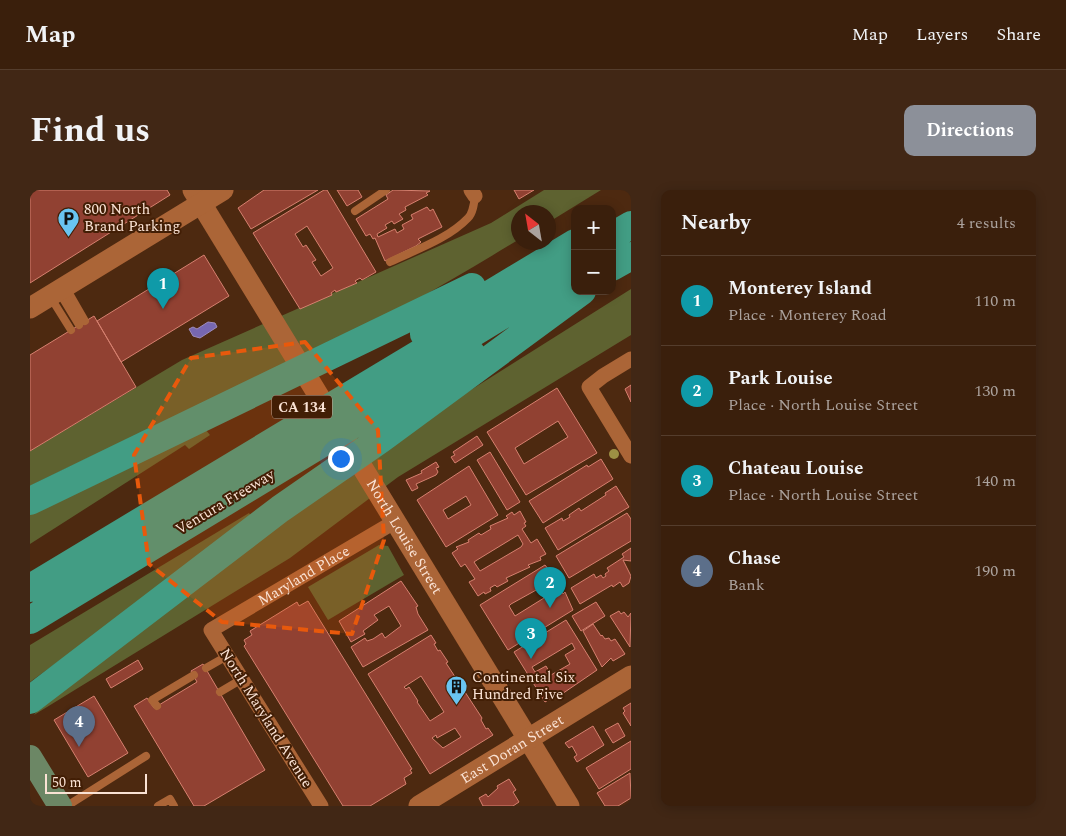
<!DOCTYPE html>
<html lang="en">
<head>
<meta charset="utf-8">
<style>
	body { margin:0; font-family:Spectral,serif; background:#412715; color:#f1f3f6 }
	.controls { position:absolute; right:15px; top:15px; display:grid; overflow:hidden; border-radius:10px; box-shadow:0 2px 12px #0003 }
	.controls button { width:45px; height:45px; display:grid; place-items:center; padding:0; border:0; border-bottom:1px solid #543d2d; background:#3a1f0c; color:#f1f3f6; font:25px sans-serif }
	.compass { position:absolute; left:481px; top:15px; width:45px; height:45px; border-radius:50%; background:#3a1f0c; box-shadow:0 2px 12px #0003; rotate:329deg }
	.scale { position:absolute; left:15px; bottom:12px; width:102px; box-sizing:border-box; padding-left:5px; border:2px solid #fae2d4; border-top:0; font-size:14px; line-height:18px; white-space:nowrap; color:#fae2d4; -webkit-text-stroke:4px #421e05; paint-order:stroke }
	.you { position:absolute; left:310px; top:268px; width:18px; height:18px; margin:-12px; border:4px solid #fff; border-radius:50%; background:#1a73e8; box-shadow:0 0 0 8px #1a73e833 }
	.badge { display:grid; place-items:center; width:32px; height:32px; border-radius:50%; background:#8c9099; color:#fff; font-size:16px; font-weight:700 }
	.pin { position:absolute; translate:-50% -41px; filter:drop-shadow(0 1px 2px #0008) }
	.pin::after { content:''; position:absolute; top:26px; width:18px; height:15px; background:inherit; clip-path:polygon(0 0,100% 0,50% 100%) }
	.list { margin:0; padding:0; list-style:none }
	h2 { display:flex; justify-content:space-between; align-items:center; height:65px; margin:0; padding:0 20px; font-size:21px }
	h2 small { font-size:16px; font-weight:400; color:#aba29d }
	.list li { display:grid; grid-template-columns:32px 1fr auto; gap:15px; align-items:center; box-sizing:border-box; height:90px; padding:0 20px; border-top:1px solid #543d2d }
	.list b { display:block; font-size:19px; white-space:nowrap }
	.list p { margin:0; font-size:16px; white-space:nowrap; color:#aba29d }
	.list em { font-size:16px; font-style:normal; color:#aba29d }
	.map { position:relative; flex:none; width:601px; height:616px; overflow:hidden; border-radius:10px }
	header { display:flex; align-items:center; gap:30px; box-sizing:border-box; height:70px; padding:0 25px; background:#3a1f0c; border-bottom:1px solid #543d2d }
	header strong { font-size:24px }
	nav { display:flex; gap:28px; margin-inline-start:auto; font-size:18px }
	.intro { display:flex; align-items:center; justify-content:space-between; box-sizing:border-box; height:120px; padding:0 30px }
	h1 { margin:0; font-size:35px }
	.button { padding:12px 22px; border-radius:10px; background:#8c9099; color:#fff; font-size:18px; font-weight:700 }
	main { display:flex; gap:30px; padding:0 30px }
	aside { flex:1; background:#3a1f0c; border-radius:10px; box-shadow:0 2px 12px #0003 }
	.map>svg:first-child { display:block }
	.green { fill:#5e6230 }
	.water { fill:#7767b0; stroke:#9e8cbb }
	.building { fill:#914132; stroke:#d6806f; fill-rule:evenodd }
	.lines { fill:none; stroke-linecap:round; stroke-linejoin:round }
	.lane { stroke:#ab6537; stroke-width:8 }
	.street { stroke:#ab6537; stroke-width:15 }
	.secondary { stroke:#ab6537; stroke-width:21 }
	.primary { stroke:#6c8765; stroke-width:24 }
	.highway { stroke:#429d84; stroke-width:28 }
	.tree { fill:#9d9044 }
	.marked { fill:#e8590c; fill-opacity:0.2; stroke:#e8590c; stroke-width:4; stroke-dasharray:10 6; stroke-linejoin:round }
	.labels { text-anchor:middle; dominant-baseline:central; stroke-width:4; stroke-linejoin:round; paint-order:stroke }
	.shield { fill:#421e05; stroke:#c3a796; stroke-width:1 }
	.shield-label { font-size:14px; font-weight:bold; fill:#fae2d4 }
	.poi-label { font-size:15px; fill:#fae2d4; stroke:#421e05; text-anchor:start }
	.street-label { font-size:15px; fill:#fae2d4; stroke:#421e05 }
</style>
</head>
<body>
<header>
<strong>Map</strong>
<nav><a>Map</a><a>Layers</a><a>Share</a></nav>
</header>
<div class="intro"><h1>Find us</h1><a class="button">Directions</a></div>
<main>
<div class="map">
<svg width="601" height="616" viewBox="0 0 601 616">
	<rect width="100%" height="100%" fill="#4d2910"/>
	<path class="green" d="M514,0H571L519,32L518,22H488V50C424,89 358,127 291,160C195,207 96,248 0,296V261L152,170L461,33Z
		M601,99V145L368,287L260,368L4,525L21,504L311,282Z
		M171,234L180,245L159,259L155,255L0,354V320Z
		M219,323L224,330L0,492V455Z
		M349,355L358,356L374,385L298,430L278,397Z"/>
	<path class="water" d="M178,132L185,133L187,137L170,148L163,146L159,139L163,137L167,139Z"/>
	<path class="building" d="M0,0H137L140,5L0,93Z
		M234,0H288L221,39L208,18Z
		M294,0H297L346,82L332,90L330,88L325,91L327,93L306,102L305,100L301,103L302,105L270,119L223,43ZM277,36L303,78L291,86L282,72L286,70L276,55L273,57L265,44Z
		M307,0H328L332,7L317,16Z
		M363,0L400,1L396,3L398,5L375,17L376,20L369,24L373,29L364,34L362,31L355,35L357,38L347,44L348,47L365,39L367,43L374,39L372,35L383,29L381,25L397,17L400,21L403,19L412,37L388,49L391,52L386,56L355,71L345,48L343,49L340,44L336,46L326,29L358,9L356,5Z
		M484,0H504L489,9Z
		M174,65L199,106L91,172L67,131Z
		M64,126L106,197L0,261V165Z
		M601,195V212L595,199Z
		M527,198L567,263L496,305L457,242ZM528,231L538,247L494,274L485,258Z
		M447,246L453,255L425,273L421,267L425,265L423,262Z
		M460,262L490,312L477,320L447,270Z
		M571,269L583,289L513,333L499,311L557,275L558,277Z
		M406,272L409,277L406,278L408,282L406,285L386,294L388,298L382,301L376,290L392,283L391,281Z
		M439,276L468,325L416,357L387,310ZM436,306L441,315L418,329L413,320Z
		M586,296L599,317L528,360L515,338L532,328L533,331L540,327L539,325L549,318L551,321L576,305L575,303Z
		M490,321L496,332L494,333L496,336L492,339L501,353L507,349L516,364L510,367L511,370L498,375L500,377L476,388L478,391L467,397L465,395L460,398L461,401L455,404L454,402L448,406L439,392L445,389L435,374L431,377L422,363L428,359L426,357L439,352L438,350L449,343L451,345L461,339L460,336L478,328L476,326L482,322L484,325ZM488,345L493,354L491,357L450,381L444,372L447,370Z
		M597,323L601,329V351L539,388L526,366Z
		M601,358V371L593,370L601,386L599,393L593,397L590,392L583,397L582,395L550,414L541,398L564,384L566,388L571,385L573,388L576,386L575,384L579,381L577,378L594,367L592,364Z
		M515,375L530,394L528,395L533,404L535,402L543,420L478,460L450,415ZM508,399L514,408L485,426L479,416L481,414Z
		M371,391L388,416L386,417L388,424L398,440L333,477L321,457L335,448L337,451L343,449L352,443L355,448L371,436L359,416L344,425L348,430L333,441L335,444L321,452L309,431Z
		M278,411L382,579L380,580L382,583L374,588L376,594L340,616H313L214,456L216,454L214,450L222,445L220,441L267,412L269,416Z
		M566,412L575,426L551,441L542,426Z
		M589,421L591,424L594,422L598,427L601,423L600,457L580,426Z
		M536,430L567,480L529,506L528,504L515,512L484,462ZM542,453L545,459L535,465L540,474L521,485L516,476L505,482L502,477Z
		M563,434L571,446L572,445L575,449L579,448L581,451L585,449L595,464L583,471L581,468L572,477L553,441Z
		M401,445L406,453L404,454L408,461L410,460L418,472L416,473L452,528L451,530L456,539L458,538L463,545L400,584L338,484ZM391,486L414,522L400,531L387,512L388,511L379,497L376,499L374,497ZM425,538L431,547L413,558L402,548L406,545L407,548Z
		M108,470L113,479L81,498L76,489Z
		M173,474L235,580L174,616H164L104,516L117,508L124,518L167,492L161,481Z
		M64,506L98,563L58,587L24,530Z
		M601,513V536L593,523L595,521L593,518Z
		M588,533L595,546L583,553L575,540Z
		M563,536L574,555L547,572L544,567L547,565L542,556L539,558L535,553Z
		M601,551V579L569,599L556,578Z
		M600,583L601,608L588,616H575L567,603Z
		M479,589L486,600L483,602L489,612L483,616H453L449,608L456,604L458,607L468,598L467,596Z"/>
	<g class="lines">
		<path class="lane" d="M325,21L356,0
			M360,72C385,60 418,49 438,28C443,23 444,14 445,6
			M36,98L55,131
			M29,102L49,135
			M21,108L41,140
			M176,478L197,466
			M190,502L212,489
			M127,516L122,510L164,485
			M37,616L116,566
			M128,616L140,609L144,616"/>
		<g class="street">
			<path d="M441,0L445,6"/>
			<path d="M601,169L573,186L559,197L601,266"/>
			<path id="s1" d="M291,616L181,440L366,331"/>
		</g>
		<g class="secondary">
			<path id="s2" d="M163,0L539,616"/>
			<path d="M0,118L193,0"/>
			<path id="s3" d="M389,616L601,486"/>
		</g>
		<path class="primary" d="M0,567L30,616"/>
		<path class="highway" d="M582,46L601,35
			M582,77L601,66
			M394,144L545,53
			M410,163L545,81
			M0,311L442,97
			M0,398L422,144
			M0,430L441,163
			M0,510L250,319L351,249L552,101"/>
	</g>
	<circle class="tree" cx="584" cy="264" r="5"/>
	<path class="marked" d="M275,152L348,240L354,350L322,444L192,432L119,374L104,265L161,168Z"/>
	<defs>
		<symbol id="parking-pin" viewBox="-11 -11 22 30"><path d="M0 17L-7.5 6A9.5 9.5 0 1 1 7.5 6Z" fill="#69c4f1" stroke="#421e05"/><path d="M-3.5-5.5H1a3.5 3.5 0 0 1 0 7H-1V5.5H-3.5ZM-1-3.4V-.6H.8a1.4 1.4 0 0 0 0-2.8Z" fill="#111"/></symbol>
		<symbol id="building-pin" viewBox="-11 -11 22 30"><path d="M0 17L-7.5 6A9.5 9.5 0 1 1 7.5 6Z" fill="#69c4f1" stroke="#421e05"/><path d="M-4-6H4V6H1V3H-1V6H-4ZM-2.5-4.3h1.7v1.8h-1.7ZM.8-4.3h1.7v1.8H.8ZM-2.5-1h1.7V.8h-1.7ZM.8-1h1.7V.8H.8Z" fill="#111"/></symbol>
	</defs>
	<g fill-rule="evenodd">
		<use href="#parking-pin" x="26" y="16" width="25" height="34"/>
		<use href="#building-pin" x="414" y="484" width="25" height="34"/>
	</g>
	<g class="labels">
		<rect class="shield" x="242" y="205.5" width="60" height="23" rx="4"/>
		<g class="shield-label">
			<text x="272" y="217">CA 134</text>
		</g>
		<g class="poi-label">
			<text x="54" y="19">800 North<tspan x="54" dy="17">Brand Parking</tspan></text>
			<text x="442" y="487">Continental Six<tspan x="442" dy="17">Hundred Five</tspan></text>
		</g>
		<g class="street-label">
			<text transform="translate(195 312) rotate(-31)">Ventura Freeway</text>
			<text stroke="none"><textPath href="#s2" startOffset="406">North Louise Street</textPath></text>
			<text stroke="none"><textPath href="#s1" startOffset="315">Maryland Place</textPath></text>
			<text transform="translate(236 528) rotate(58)">North Maryland Avenue</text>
			<text stroke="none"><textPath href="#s3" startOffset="109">East Doran Street</textPath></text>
		</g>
	</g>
</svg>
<div class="controls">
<button>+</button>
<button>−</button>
</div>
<svg class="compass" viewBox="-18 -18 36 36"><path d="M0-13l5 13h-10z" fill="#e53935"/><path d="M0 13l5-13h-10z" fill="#aba29d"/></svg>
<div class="scale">50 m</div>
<div class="you"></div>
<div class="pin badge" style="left:133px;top:119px;background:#0f9aa8">1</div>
<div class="pin badge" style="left:520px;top:418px;background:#0f9aa8">2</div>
<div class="pin badge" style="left:501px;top:469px;background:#0f9aa8">3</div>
<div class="pin badge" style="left:49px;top:557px;background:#5c6f8a">4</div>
</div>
<aside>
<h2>Nearby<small>4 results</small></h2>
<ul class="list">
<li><span class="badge" style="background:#0f9aa8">1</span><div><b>Monterey Island</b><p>Place · Monterey Road</p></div><em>110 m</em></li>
<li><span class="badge" style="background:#0f9aa8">2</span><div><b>Park Louise</b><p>Place · North Louise Street</p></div><em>130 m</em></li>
<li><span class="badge" style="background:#0f9aa8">3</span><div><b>Chateau Louise</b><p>Place · North Louise Street</p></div><em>140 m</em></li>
<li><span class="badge" style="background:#5c6f8a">4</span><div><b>Chase</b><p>Bank</p></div><em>190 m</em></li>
</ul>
</aside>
</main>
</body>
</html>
